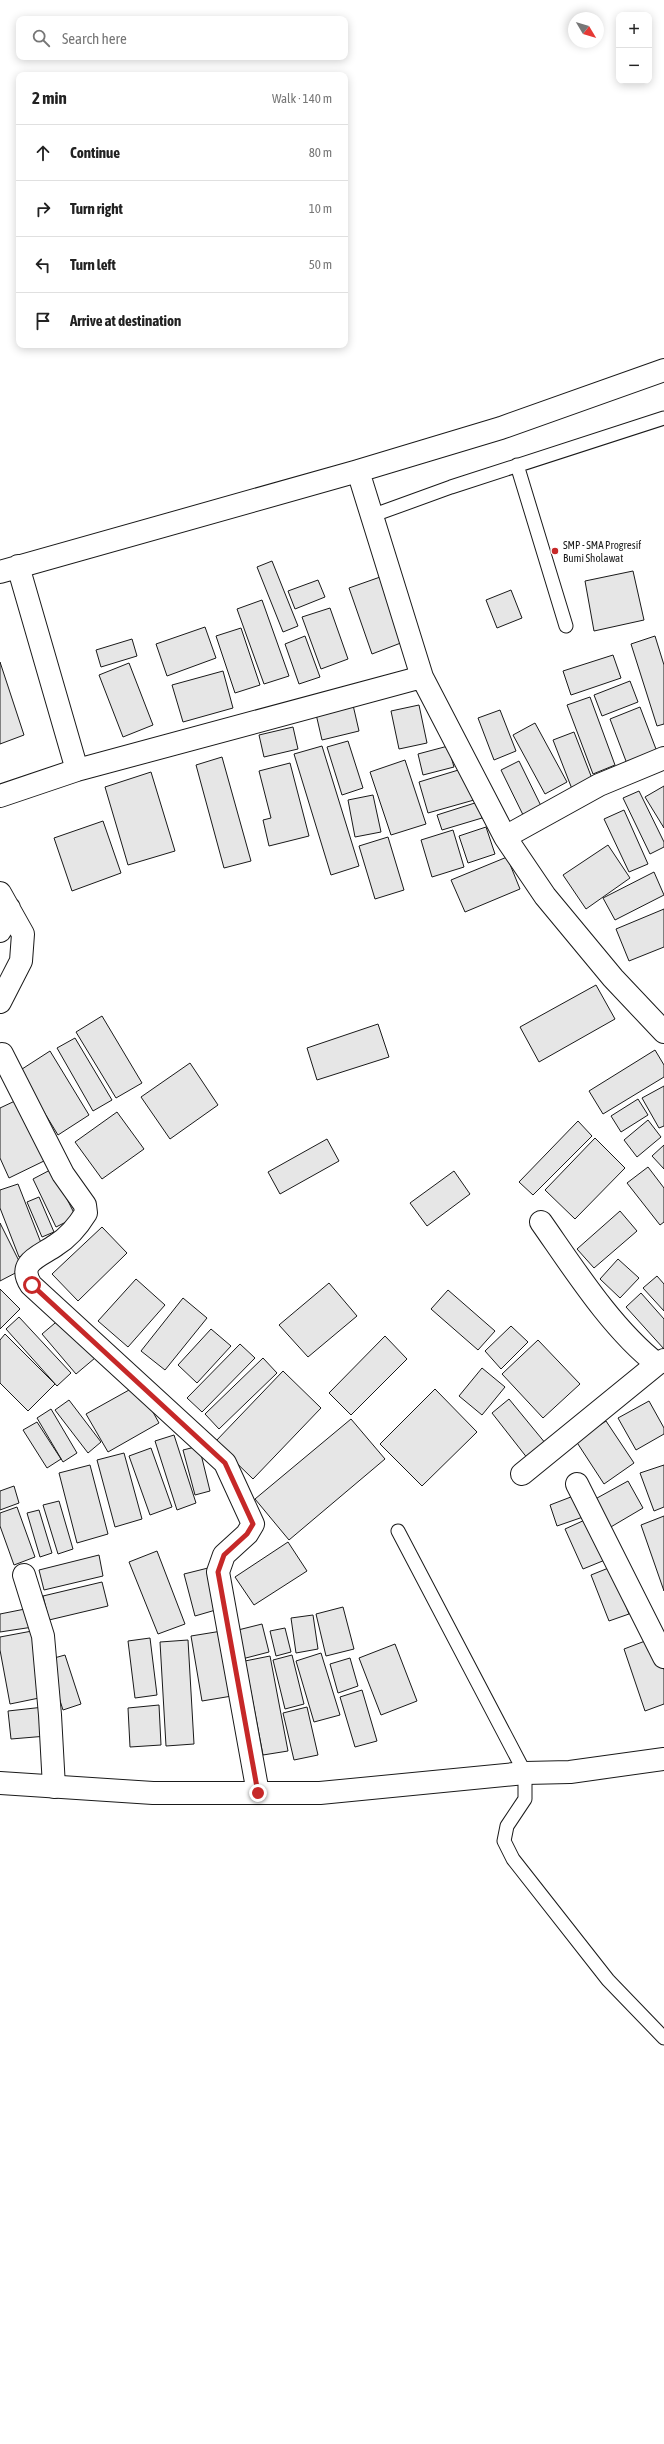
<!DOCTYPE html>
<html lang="en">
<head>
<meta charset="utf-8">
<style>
	body { margin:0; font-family:"Asap Condensed",sans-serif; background:#f6f6f6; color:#222 }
	.controls { position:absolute; right:12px; top:12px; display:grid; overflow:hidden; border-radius:8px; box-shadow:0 2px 10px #0003 }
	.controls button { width:36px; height:36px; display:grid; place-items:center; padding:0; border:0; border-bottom:1px solid #e0e0e0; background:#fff; color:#222; font:20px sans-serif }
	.compass { position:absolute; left:568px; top:12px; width:36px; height:36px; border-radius:50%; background:#fff; box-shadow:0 2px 10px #0003; rotate:128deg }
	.stop { position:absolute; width:12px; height:12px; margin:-9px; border:3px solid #c62828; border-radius:50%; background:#fff }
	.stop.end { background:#c62828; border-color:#fff; box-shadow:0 1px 4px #0008 }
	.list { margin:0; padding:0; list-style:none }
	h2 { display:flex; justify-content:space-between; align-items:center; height:52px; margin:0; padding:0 16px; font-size:17px }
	h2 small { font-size:13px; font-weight:400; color:#767676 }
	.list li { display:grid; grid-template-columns:26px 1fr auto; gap:12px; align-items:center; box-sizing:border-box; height:56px; padding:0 16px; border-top:1px solid #e0e0e0 }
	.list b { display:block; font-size:15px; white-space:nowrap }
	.list em { font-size:13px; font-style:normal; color:#767676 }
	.icon { flex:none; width:22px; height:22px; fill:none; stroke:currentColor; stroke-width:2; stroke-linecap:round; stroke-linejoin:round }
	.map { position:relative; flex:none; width:664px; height:2444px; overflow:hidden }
	.search { position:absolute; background:#fff; box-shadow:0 2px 10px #0003; left:16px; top:16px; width:332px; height:44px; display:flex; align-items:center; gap:10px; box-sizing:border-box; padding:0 14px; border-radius:8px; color:#767676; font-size:15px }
	.panel { position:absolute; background:#fff; box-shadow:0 2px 10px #0003; left:16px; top:72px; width:332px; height:276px; border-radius:8px }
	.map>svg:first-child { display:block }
	.building { fill:#e6e6e6; stroke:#1a1a1a }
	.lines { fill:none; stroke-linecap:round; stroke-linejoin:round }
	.service-casing { stroke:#1a1a1a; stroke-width:15 }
	.minor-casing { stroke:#1a1a1a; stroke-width:24 }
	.primary-casing { stroke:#1a1a1a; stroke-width:24 }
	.service { stroke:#fff; stroke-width:13 }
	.minor { stroke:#fff; stroke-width:22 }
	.primary { stroke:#fff; stroke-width:22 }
	.route { stroke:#c62828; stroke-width:5 }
	.poi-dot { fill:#c62828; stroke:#fff; stroke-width:1.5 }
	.labels { text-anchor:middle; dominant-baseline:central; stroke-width:3; stroke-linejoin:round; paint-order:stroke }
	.poi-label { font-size:11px; fill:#1a1a1a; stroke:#fff; text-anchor:start }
</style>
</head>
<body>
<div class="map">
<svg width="664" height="2444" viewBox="0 0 664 2444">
	<rect width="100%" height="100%" fill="#fff"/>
	<path class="building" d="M272,561L298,626L283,632L257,567Z
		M633,571L644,620L594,631L585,581Z
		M383,576L406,641L372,654L349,588Z
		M318,580L325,597L295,609L288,591Z
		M511,590L522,618L497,628L486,600Z
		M262,600L289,676L264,684L237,609Z
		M330,608L348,659L321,669L302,617Z
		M205,627L216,658L167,676L156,644Z
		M241,628L260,685L235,693L216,636Z
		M305,636L320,677L299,684L285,644Z
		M655,636L664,665V724L657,726L631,644Z
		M132,639L137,656L101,667L96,650Z
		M613,655L621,678L571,695L563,671Z
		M0,662L24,735L0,744Z
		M129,663L153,725L123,737L99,675Z
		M223,671L233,708L183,722L172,685Z
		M630,681L638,702L602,716L594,695Z
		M590,697L615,765L593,774L567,705Z
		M353,705L359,731L322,740L316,714Z
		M419,705L427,743L399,749L391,711Z
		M640,707L659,757L629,769L610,719Z
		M500,710L516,751L494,760L478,718Z
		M535,723L567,782L545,794L513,735Z
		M293,727L298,749L264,757L259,735Z
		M574,732L593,781L572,789L553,740Z
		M348,741L363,788L342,795L327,747Z
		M322,746L359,866L331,875L294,754Z
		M448,746L454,767L423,775L418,754Z
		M222,757L251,861L224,868L196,765Z
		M405,760L426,824L391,835L370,772Z
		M519,761L544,812L526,821L501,770Z
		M290,763L309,836L269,846L263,820L271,818L259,771Z
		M465,768L474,800L428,813L419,782Z
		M151,772L175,851L128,865L105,787Z
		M664,786V828L645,797Z
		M639,791L664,842V847L650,854L623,798Z
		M373,795L381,832L355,837L348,800Z
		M478,802L482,818L442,830L437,815Z
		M624,810L648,864L629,872L604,819Z
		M103,821L121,873L72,891L54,838Z
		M486,827L495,854L468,863L459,836Z
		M453,830L464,867L432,877L421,840Z
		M388,837L404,890L375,899L359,846Z
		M608,845L630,878L586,909L563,875Z
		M507,857L520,889L465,912L451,880Z
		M654,872L664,895L615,920L603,898Z
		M664,909V947L629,961L616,929Z
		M596,985L615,1019L539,1062L520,1027Z
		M102,1016L142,1083L116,1098L76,1032Z
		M378,1024L389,1057L317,1080L307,1048Z
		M75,1038L112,1100L93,1111L57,1048Z
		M655,1050L664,1065V1077L603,1114L589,1091Z
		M50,1051L89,1115L58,1135L19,1071Z
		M190,1063L218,1105L170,1139L141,1097Z
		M664,1086V1126L659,1128L642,1098Z
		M638,1099L648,1115L621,1132L611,1116Z
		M17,1100L46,1160L9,1178L0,1158V1108Z
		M117,1112L144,1149L102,1179L75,1142Z
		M648,1120L661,1137L637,1157L624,1140Z
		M578,1121L592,1136L533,1195L519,1182Z
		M595,1138L625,1168L575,1219L545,1190Z
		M327,1139L339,1161L280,1194L268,1172Z
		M664,1145V1169L652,1156Z
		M648,1167L664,1188V1222L660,1225L627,1183Z
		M52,1169L76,1217L56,1227L33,1179Z
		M454,1171L470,1194L427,1226L410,1203Z
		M18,1184L43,1248L19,1257L0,1208V1190Z
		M39,1197L54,1232L42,1237L27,1202Z
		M620,1211L637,1231L594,1268L577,1249Z
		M0,1223L23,1269L0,1281Z
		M102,1227L127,1253L78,1301L52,1274Z
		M618,1259L639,1278L620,1298L600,1279Z
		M657,1276L664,1284V1311L643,1288Z
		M136,1279L165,1305L128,1347L98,1321Z
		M329,1283L357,1316L308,1357L279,1325Z
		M0,1289L20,1309L0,1329Z
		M448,1290L495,1331L478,1350L431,1309Z
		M641,1293L664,1319V1349L626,1307Z
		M183,1298L207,1318L165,1370L141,1351Z
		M19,1317L71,1373L57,1386L6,1329Z
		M61,1318L95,1358L76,1374L42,1334Z
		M511,1326L528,1342L501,1369L485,1351Z
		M211,1329L231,1346L197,1383L178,1365Z
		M5,1334L55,1384L28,1411L0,1383V1340Z
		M385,1336L407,1359L351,1415L329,1393Z
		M538,1340L580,1384L543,1418L502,1374Z
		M240,1344L255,1358L202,1412L187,1398Z
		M263,1358L277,1373L219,1429L205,1414Z
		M482,1368L505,1387L482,1415L459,1396Z
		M283,1371L321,1408L253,1479L215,1442Z
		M138,1385L159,1423L108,1452L86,1414Z
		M435,1389L477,1432L422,1486L380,1444Z
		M509,1399L546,1444L528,1459L492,1413Z
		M69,1400L101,1442L88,1453L55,1410Z
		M649,1401L664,1428V1434L636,1450L618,1418Z
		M51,1409L77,1453L63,1462L37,1418Z
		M351,1419L385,1459L289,1540L255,1499Z
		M606,1421L634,1463L604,1484L576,1441Z
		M37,1422L61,1459L47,1468L23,1430Z
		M174,1435L196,1503L177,1510L155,1441Z
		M199,1446L210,1491L195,1495L183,1450Z
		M151,1448L172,1507L150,1515L129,1456Z
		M124,1453L142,1519L115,1527L97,1460Z
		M90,1465L108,1534L77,1543L59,1473Z
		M664,1465V1507L654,1511L640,1473Z
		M628,1481L643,1508L604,1531L588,1503Z
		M14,1486L19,1503L0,1510V1491Z
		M576,1495L583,1517L557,1526L550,1505Z
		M59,1501L73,1549L58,1554L43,1505Z
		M17,1507L35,1557L14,1565L0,1526V1513Z
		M39,1510L52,1553L40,1557L27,1513Z
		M664,1516V1591L641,1525Z
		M587,1519L605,1560L583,1569L565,1529Z
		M288,1542L307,1571L254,1605L235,1577Z
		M157,1551L185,1624L158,1634L129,1562Z
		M99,1555L103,1576L44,1590L39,1570Z
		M611,1567L629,1614L609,1621L591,1575Z
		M208,1568L219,1609L195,1616L184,1574Z
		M102,1582L108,1606L49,1620L43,1596Z
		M343,1607L354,1649L326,1656L316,1614Z
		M30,1608L33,1627L0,1632V1614Z
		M313,1615L318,1649L296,1653L291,1618Z
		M262,1624L269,1652L242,1659L234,1631Z
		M285,1628L291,1652L276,1656L270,1631Z
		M228,1630L238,1695L202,1701L191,1636Z
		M32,1631L44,1697L10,1704L0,1650V1637Z
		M150,1638L157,1695L135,1698L128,1641Z
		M653,1638L664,1670V1704L645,1711L624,1649Z
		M188,1640L194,1744L166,1746L160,1642Z
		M395,1644L417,1701L381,1715L359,1658Z
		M321,1653L340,1715L314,1722L296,1661Z
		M65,1655L81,1704L63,1710L47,1660Z
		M292,1655L304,1704L285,1709L273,1660Z
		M270,1656L288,1751L263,1755L245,1661Z
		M350,1658L358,1686L338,1693L330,1664Z
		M362,1690L377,1741L355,1747L340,1697Z
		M159,1705L161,1745L130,1747L128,1708Z
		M44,1707L47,1736L11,1739L8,1711Z
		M307,1707L318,1755L294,1760L283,1713Z"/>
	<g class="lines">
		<defs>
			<path id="service" d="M517,465L566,626
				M371,516L451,487L664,418
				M398,1531L525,1773V1799L507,1826L504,1841L513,1859L608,1980L664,2038"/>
			<path id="minor" d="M358,471L501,428L664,370
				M18,566L77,770
				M0,572L358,471L422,677L505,837L545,896L613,978L664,1032
				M0,796L77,770L422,677
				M505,837L599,785L664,758
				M0,893L23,934L21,961L0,1002
				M0,931L9,908
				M2,1054L63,1174L85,1205L86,1213C78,1226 69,1237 56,1245C41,1256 16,1262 31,1285L225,1463L253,1524L247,1534L224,1555L218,1572L258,1793
				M541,1222C574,1269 612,1329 657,1364L664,1360
				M522,1474L657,1364
				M577,1484L664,1657
				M24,1575L43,1636L50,1715L54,1787"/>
			<path id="primary" d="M0,1783L153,1793H320L525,1773L570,1772L664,1759"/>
		</defs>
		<use href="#service" class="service-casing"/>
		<use href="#minor" class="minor-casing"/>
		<use href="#primary" class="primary-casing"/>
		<use href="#service" class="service"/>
		<use href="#minor" class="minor"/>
		<use href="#primary" class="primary"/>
	</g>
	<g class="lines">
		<path class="route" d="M32,1285L225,1463L253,1524L247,1534L224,1555L218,1572L258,1793"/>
	</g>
	<circle class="poi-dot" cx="555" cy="551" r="4"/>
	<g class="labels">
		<g class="poi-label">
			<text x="563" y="545">SMP - SMA Progresif<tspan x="563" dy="13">Bumi Sholawat</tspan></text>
		</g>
	</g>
</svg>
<div class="controls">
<button>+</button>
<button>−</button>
</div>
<svg class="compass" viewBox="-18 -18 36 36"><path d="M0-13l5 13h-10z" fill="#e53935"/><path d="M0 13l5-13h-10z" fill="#767676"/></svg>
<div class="stop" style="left:32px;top:1285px"></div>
<div class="stop end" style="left:258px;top:1793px"></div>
<div class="search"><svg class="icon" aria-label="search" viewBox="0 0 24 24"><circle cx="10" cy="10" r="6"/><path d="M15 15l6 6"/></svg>Search here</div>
<section class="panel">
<h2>2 min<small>Walk · 140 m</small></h2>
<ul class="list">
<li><svg class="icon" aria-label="ahead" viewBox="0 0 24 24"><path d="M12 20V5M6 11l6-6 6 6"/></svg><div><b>Continue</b></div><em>80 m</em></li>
<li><svg class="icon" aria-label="right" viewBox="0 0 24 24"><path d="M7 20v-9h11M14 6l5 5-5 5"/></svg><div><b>Turn right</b></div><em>10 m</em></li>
<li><svg class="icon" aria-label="left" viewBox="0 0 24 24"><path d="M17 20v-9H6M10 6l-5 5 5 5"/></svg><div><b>Turn left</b></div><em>50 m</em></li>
<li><svg class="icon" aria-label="arrive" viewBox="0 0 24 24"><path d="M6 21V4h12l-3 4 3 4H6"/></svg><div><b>Arrive at destination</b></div></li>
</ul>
</section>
</div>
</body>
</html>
